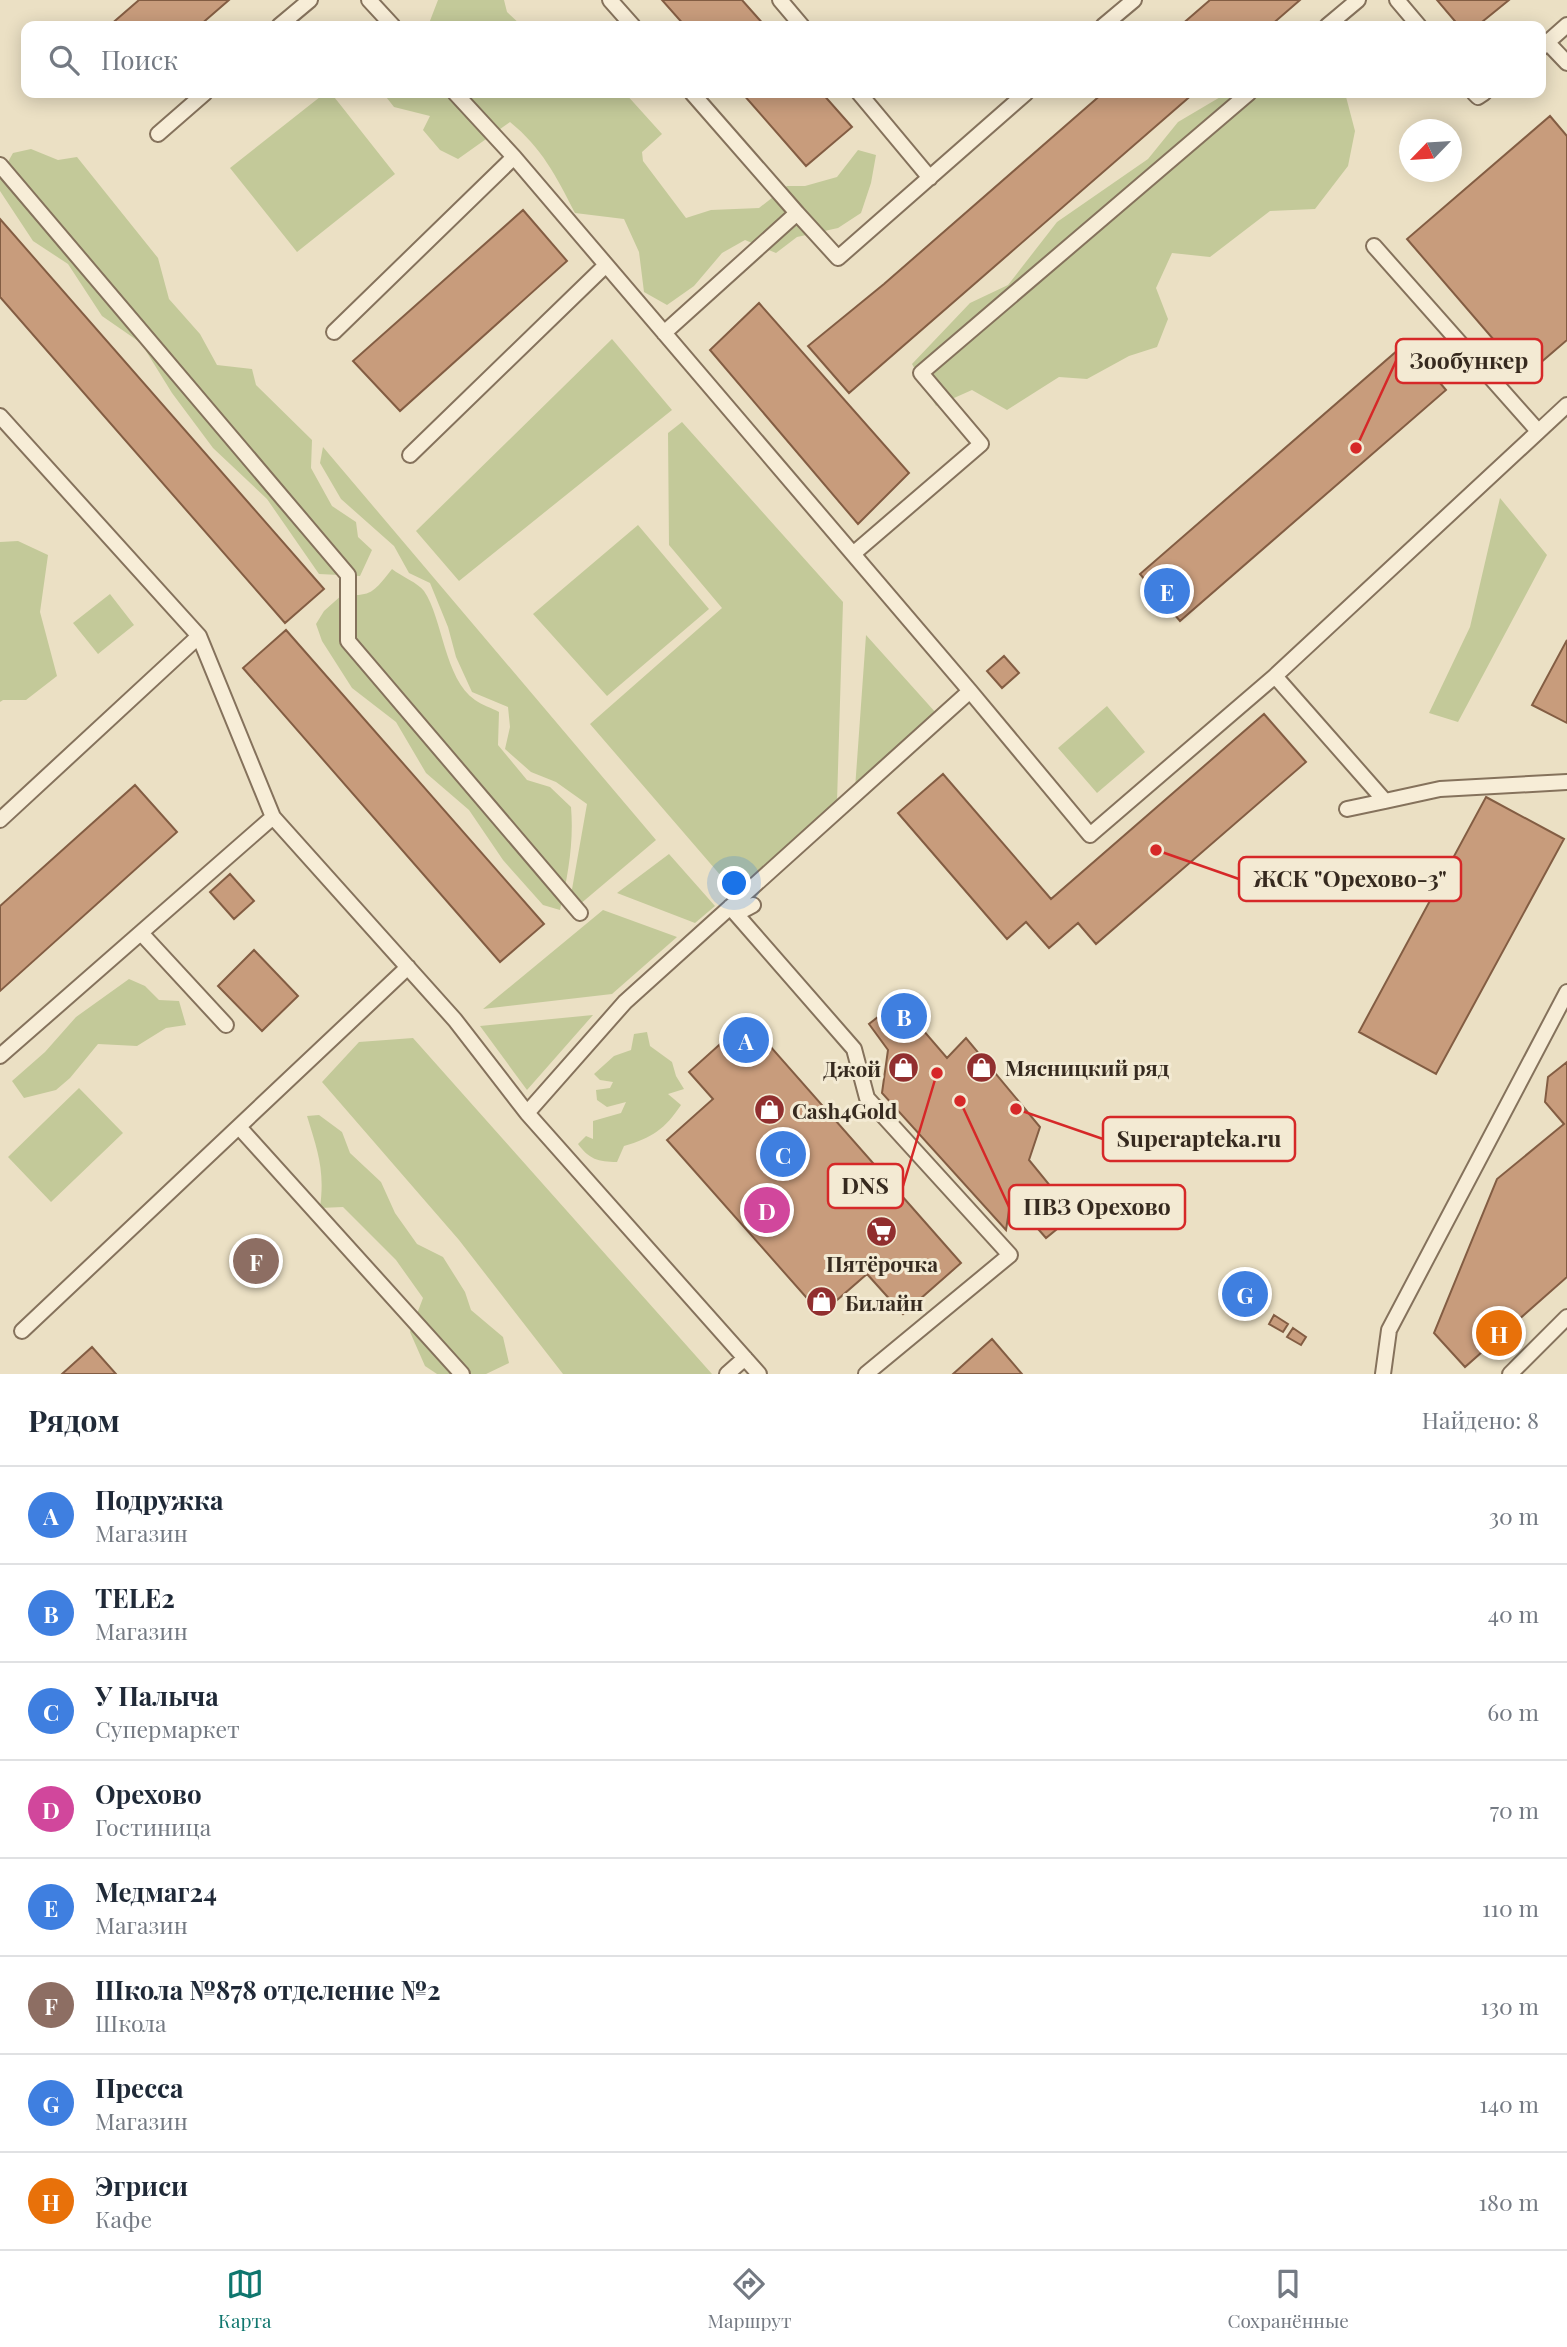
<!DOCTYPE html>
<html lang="ru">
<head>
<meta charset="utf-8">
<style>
	body { margin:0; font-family:"Playfair Display",serif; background:#f2f2f3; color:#1f2937 }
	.compass { position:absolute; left:1399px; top:119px; width:63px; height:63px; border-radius:50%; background:#fff; box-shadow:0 4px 18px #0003; rotate:245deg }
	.you { position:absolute; left:735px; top:884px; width:24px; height:24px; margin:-18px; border:5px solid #fff; border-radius:50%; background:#1a73e8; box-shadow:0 0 0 10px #1a73e833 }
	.badge { display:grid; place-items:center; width:46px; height:46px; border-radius:50%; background:#0f766e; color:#fff; font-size:23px; font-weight:700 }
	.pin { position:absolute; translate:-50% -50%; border:4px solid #fff; box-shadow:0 2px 7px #0006 }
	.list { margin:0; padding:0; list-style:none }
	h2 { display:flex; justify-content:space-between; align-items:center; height:91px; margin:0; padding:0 28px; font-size:30px }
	h2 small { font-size:23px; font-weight:400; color:#747a83 }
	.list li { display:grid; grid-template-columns:46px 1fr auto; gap:21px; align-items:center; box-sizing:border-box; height:98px; padding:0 28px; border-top:2px solid #e0e1e3 }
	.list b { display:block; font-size:26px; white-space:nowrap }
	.list p { margin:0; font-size:23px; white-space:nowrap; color:#747a83 }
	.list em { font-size:23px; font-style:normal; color:#747a83 }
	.icon { flex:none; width:38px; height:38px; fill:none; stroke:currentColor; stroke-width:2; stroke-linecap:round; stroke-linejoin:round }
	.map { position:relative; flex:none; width:1567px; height:1374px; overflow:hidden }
	.search { position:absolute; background:#fff; box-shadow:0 4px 18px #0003; left:21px; right:21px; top:21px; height:77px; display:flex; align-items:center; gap:18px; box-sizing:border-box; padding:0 24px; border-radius:14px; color:#747a83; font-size:26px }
	.sheet { height:875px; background:#fff }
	nav { display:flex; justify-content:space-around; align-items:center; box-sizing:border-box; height:98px; border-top:2px solid #e0e1e3; background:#fff; font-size:19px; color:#747a83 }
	nav a { display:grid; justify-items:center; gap:4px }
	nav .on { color:#0f766e }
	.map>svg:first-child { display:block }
	.green { fill:#c3c999 }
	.building { fill:#c89c7c; stroke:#835d43; stroke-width:2 }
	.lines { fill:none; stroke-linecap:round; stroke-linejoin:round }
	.lane-casing { stroke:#85725c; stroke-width:18 }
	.lane { stroke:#f7edd7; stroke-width:14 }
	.labels { text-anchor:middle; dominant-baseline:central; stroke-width:6; stroke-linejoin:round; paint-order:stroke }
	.poi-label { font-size:21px; font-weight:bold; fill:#362a1f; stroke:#f3ead3; text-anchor:start }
	.leader { fill:none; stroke:#d62828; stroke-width:2.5 }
	.callout-dot { fill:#d62828; stroke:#f3ead3; stroke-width:2.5 }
	.callout { fill:#f3ead3; stroke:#d62828; stroke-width:2.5 }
	.callout-label { font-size:23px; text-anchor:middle; font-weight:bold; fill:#362a1f }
</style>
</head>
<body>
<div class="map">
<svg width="1567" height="1374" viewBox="0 0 1567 1374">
	<rect width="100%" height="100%" fill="#ebe0c4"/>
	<path class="green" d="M438,0H504L507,12L522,26H428Z
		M325,93H331L395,174L297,252L230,168Z
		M383,93H625L662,134L642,152L643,161L686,218L711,210L759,208L787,186H805L837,177L858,150L876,155L871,183L861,213L838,228L797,237L776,253L745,240L722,253L694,286L667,305L644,292L639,252L624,219L575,213C556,176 542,148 510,122L458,159L440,150L423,130L430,116L394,107Z
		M1258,93H1345L1355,131L1348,166L1315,209L1270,211L1210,257L1172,253L1156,288L1168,319L1157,347L1129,356L1087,379L1059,377L1007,410L972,390L936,406L912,364L970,303L1008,285L1057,222L1148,159L1178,122L1222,96Z
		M31,149L58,160L77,157L158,258L169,299L200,334L217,365L252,369L256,385L312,440L311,468L332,506L356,522L358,537L372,550L360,576L319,574L267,499L213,448L172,393L141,343L102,316L68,264L33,241L0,191V176L13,153Z
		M612,339L672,410L459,581L416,531Z
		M682,422L843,602L837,802L734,891L590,724L722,608L669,545L668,433Z
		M323,447L656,840L579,905L571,895L587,804L556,782L531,772L505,749L510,727L508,707L472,692L456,657L448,627L430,583L409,573L394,546L341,499L320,463Z
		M1500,498L1547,555L1458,722L1429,713L1470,627Z
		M638,525L709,609L607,696L533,614Z
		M18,541L48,555L40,612L57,676L26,700H3L0,702V542Z
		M392,569C401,576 418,583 424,591C443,619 444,678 475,700C482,705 492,708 499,712L498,745L527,780L550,787L571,807C574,842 568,876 560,910L543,905L503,860L469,810L426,773L396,722L352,688L322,641L316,624L324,611L343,594C372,598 375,590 392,569Z
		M110,594L134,625L98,654L73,623Z
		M866,635L936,713L855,789Z
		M1107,706L1145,752L1097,793L1058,748Z
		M669,854L715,906L695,923L617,893Z
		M603,910L677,937L612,994L483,1009Z
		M129,979L145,986L159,1000L179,1001L186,1025L166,1028L137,1046L98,1044L70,1078L56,1090L24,1098L12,1081L45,1052L76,1017Z
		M593,1015L527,1090L480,1026Z
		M647,1032L650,1046L672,1062L676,1076L684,1089L668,1094L681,1105C665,1129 652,1138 624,1146L617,1162C598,1162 589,1159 578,1144L586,1136L593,1139V1121L621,1113L626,1102L607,1107L597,1100L596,1090L610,1088L613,1082L600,1080L594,1074L614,1056L631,1050L634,1034Z
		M413,1038L712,1374H563L459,1240L322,1082L359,1042Z
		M79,1088L123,1133L51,1202L8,1157Z
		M319,1115L342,1132L350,1153L381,1182L395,1213L417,1244L443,1257L465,1292L471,1310L503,1337L509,1363L486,1374H437L425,1366L410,1332L423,1298L396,1260L343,1207L320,1208C325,1170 318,1152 307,1116Z"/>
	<path class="building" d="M139,0H229L199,26H109Z
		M662,0H742L765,26H685Z
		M1210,0H1300L1270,26H1180Z
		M1437,0H1509L1477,26H1459Z
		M742,93H822L852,127L806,166Z
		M1103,93H1194L849,393L808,346L884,284Z
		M1550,116L1567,136V340L1525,376L1407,239Z
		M523,210L567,261L400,411L353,361Z
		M0,219L324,589L285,623L0,297Z
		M759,303L909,473L858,524L710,350Z
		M1406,343L1446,390L1180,621L1140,574Z
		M286,630L544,924L500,962L243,668Z
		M1567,640V723L1532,705Z
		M1004,656L1019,673L1002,688L987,671Z
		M1264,714L1306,762L1096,944L1078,923L1049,948L1026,922L1007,939L898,813L943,774L1051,899Z
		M135,785L177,832L0,991V906Z
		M1486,797L1564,839L1436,1074L1359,1032Z
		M230,874L254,901L234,919L210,892Z
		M254,950L298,996L262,1031L218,986Z
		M898,1001L947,1058L966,1038L1040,1127L1029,1160L1074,1215L1046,1238L1011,1198L1006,1230L882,1093L888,1050L869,1024Z
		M747,1020L961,1263L903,1314L867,1274L821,1314L667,1140L713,1099L689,1072Z
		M1567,1062V1277L1465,1367L1434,1333L1497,1179L1564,1124L1545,1102L1548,1077Z
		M1242,1283L1256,1292L1251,1300L1237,1292Z
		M1274,1315L1288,1324L1283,1332L1269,1324Z
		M1293,1328L1306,1337L1301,1345L1287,1337Z
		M992,1339L1022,1374H953Z
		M92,1347L116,1374H62Z"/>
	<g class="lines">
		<defs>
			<path id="lane" d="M369,0L393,26
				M610,0L633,26
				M780,0L802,26
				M1397,0L1419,26
				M279,26L310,0
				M1103,26L1134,0
				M1327,26L1358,0
				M1547,42L1567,63
				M1541,48L1567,25
				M455,93L514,157L970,691L1090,835L1275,676L1567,405
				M692,93L797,213
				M859,93L930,178
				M1474,93L1478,97L1484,93
				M158,134L205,93
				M0,165L348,575V641L580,913
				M1374,246L1538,431
				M334,332L514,157
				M664,333L797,213L838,258L1026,93
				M0,416L199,636L273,817
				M410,455L606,265
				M853,554L981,444L921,373L1249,93
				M1275,676L1385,801L1440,789L1567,782
				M1347,809L1385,801
				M0,820L199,636
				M730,907L854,1049L867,1098L1010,1255L866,1374
				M736,914L753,905
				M141,933L226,1025
				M0,1056L273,817L455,1020L527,1113
				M239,1127L462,1374
				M22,1331L408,967
				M727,1374L745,1358
				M759,1374L527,1113L625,1002L970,691
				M1383,1374L1389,1330L1567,992
				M1510,1374L1567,1317"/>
		</defs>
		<use href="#lane" class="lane-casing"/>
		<use href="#lane" class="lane"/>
	</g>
	<defs>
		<symbol id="shop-disc" viewBox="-11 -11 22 22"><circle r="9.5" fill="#912f2f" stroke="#f3ead3"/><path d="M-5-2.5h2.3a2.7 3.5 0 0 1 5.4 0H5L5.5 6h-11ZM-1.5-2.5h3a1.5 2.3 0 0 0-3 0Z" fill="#fff"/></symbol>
		<symbol id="supermarket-disc" viewBox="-11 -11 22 22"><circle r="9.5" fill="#912f2f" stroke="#f3ead3"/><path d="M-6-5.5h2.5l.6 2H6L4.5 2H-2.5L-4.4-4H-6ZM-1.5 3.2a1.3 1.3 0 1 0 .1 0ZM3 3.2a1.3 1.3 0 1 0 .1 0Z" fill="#fff"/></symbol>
	</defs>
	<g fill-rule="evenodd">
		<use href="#shop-disc" x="964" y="1050" width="35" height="35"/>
		<use href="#shop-disc" x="886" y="1050" width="35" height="35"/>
		<use href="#shop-disc" x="752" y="1092" width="35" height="35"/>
		<use href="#supermarket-disc" x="864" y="1214" width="35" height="35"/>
		<use href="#shop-disc" x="804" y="1284" width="35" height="35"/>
	</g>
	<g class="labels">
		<g class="poi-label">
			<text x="1005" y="1067">Мясницкий ряд</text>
			<text x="881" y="1068" text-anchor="end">Джой</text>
			<text x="792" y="1110">Cash4Gold</text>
			<text x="882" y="1263" text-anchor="middle">Пятёрочка</text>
			<text x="845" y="1302">Билайн</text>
		</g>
	</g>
	<path class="leader" d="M1356 448L1396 361M1156 850L1239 879M1016 1109L1103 1139M937 1073L903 1186M960 1101L1009 1207"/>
	<g class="callout-dot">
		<circle cx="1356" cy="448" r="7"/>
		<circle cx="1156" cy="850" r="7"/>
		<circle cx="1016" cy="1109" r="7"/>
		<circle cx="937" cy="1073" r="7"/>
		<circle cx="960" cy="1101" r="7"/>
	</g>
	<g class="callout">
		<rect x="1396" y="339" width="146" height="44" rx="7"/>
		<rect x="1239" y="857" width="222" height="44" rx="7"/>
		<rect x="1103" y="1117" width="192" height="44" rx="7"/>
		<rect x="828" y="1164" width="75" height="44" rx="7"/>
		<rect x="1009" y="1185" width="176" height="44" rx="7"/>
	</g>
	<g class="callout-label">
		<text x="1469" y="369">Зообункер</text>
		<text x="1350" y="887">ЖСК "Орехово-3"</text>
		<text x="1199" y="1147">Superapteka.ru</text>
		<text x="865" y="1194">DNS</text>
		<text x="1097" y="1215">ПВЗ Орехово</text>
	</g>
</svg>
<svg class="compass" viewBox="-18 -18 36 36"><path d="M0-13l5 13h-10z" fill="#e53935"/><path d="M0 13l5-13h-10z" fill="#747a83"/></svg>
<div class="you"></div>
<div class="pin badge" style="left:746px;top:1040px;background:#3f7fe0">A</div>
<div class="pin badge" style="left:904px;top:1016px;background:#3f7fe0">B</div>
<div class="pin badge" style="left:783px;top:1154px;background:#3f7fe0">C</div>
<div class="pin badge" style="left:767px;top:1210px;background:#d1479c">D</div>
<div class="pin badge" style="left:1167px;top:591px;background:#3f7fe0">E</div>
<div class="pin badge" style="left:256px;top:1261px;background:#8d6e63">F</div>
<div class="pin badge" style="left:1245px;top:1294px;background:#3f7fe0">G</div>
<div class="pin badge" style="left:1499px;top:1333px;background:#e8710a">H</div>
<div class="search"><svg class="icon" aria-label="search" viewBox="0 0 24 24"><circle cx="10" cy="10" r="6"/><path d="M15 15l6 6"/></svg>Поиск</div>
</div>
<section class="sheet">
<h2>Рядом<small>Найдено: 8</small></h2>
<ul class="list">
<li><span class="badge" style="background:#3f7fe0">A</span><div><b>Подружка</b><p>Магазин</p></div><em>30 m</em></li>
<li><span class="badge" style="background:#3f7fe0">B</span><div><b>TELE2</b><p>Магазин</p></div><em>40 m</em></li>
<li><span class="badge" style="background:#3f7fe0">C</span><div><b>У Палыча</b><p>Супермаркет</p></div><em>60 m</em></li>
<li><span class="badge" style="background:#d1479c">D</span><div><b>Орехово</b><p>Гостиница</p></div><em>70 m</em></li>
<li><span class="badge" style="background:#3f7fe0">E</span><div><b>Медмаг24</b><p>Магазин</p></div><em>110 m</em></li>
<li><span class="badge" style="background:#8d6e63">F</span><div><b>Школа №878 отделение №2</b><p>Школа</p></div><em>130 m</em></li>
<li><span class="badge" style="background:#3f7fe0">G</span><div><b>Пресса</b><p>Магазин</p></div><em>140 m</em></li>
<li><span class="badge" style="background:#e8710a">H</span><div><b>Эгриси</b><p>Кафе</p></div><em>180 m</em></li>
</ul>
</section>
<nav>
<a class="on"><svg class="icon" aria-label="map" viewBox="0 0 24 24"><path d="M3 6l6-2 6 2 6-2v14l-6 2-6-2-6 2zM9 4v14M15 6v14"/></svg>Карта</a>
<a><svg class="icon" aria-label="directions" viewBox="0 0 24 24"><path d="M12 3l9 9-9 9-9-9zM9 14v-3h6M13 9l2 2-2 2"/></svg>Маршрут</a>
<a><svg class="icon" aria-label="saved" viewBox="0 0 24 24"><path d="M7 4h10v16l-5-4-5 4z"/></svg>Сохранённые</a>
</nav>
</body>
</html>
